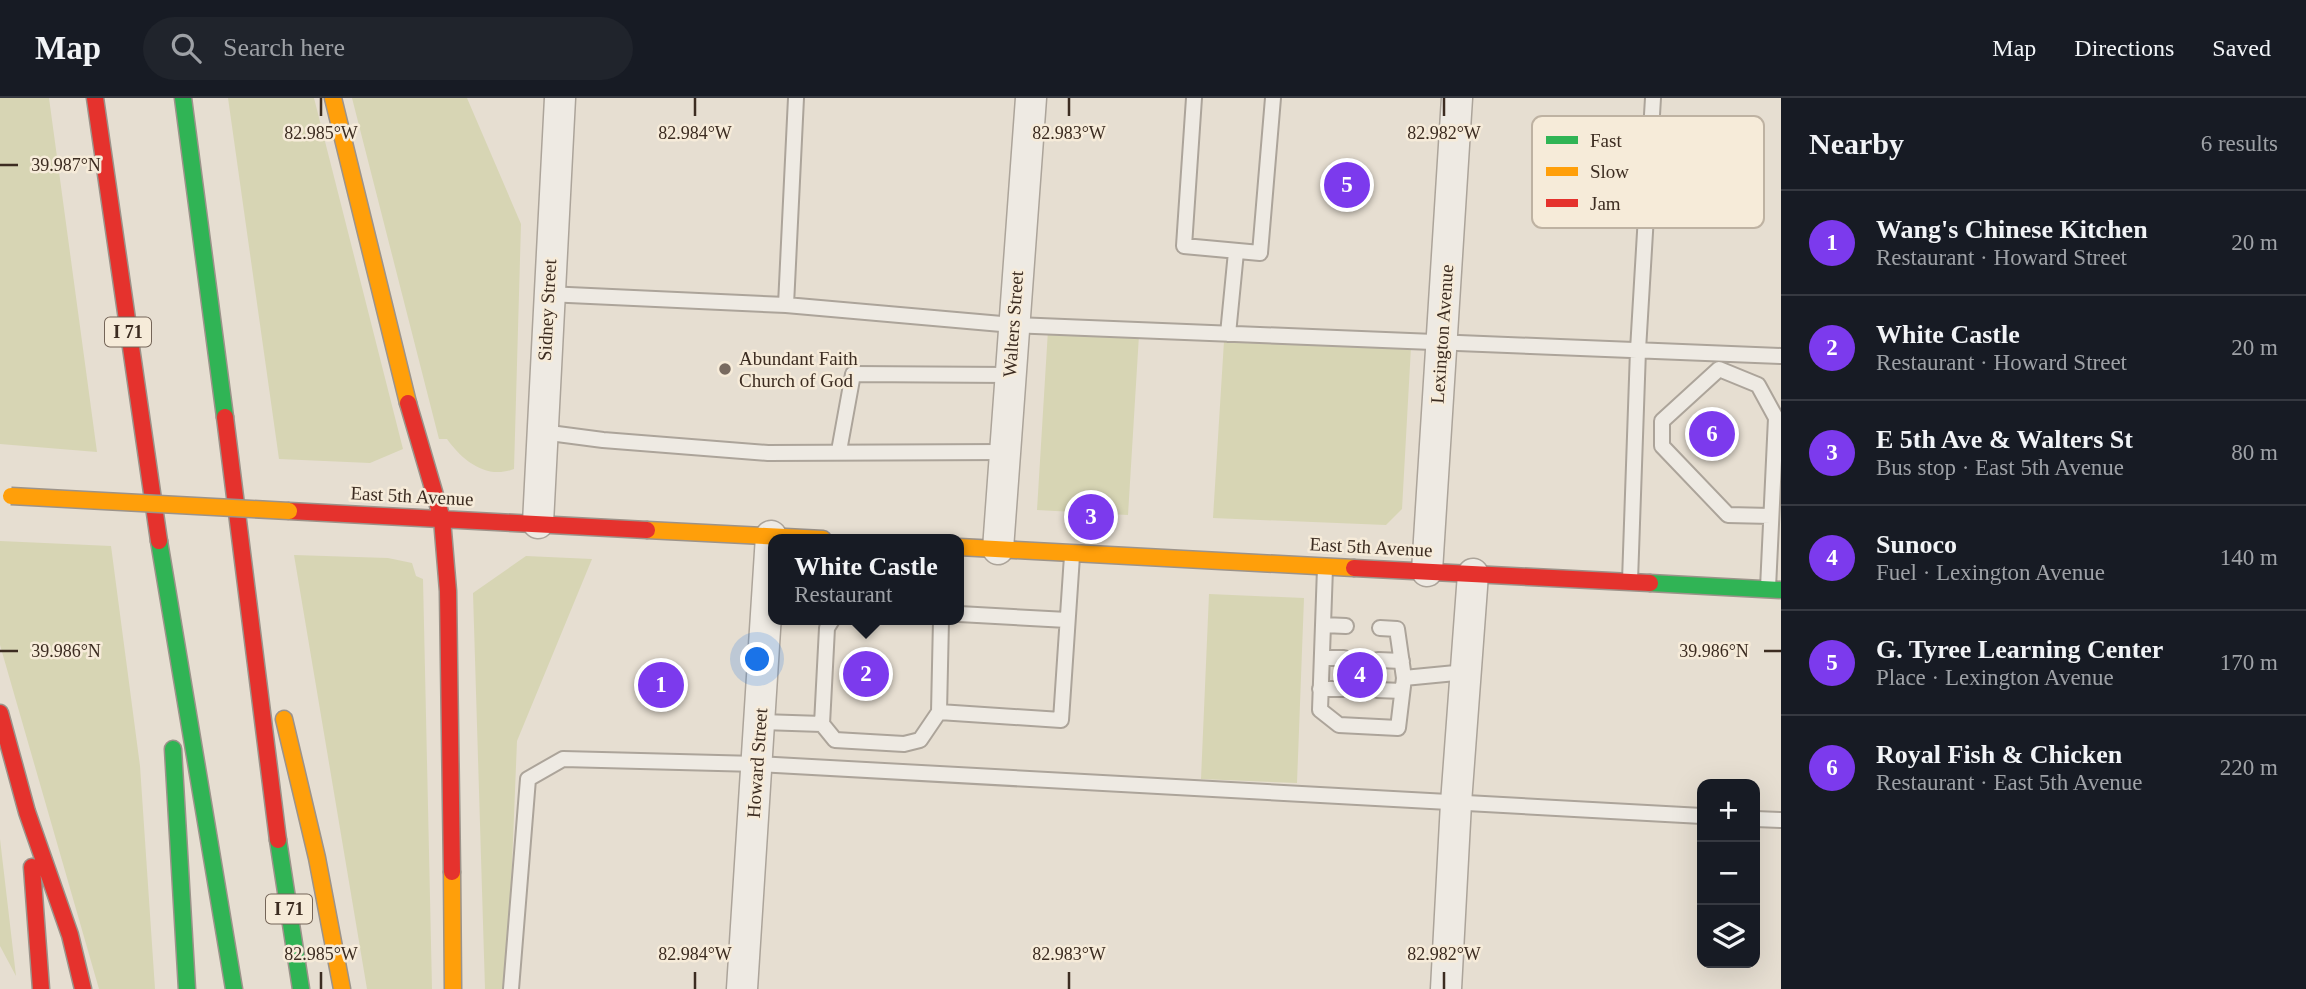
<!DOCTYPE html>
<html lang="en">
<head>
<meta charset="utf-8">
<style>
	body { margin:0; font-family:Georgia,serif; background:#20242c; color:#f1f3f6 }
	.controls { position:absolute; right:21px; bottom:21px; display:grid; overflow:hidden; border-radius:14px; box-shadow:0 7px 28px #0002 }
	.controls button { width:63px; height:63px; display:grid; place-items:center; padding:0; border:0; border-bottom:2px solid #363941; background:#171b24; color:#f1f3f6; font:35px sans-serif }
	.you { position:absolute; left:758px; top:562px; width:24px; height:24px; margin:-18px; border:5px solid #fff; border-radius:50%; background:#1a73e8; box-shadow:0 0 0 10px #1a73e833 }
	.badge { display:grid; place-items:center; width:46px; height:46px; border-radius:50%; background:#7c3aed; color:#fff; font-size:23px; font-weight:700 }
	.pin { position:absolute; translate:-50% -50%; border:4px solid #fff; box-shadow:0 2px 7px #0006 }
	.popup { position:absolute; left:768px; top:436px; width:196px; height:91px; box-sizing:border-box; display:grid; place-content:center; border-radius:14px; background:#171b24; filter:drop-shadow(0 2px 5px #0005); font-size:23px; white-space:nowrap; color:#9ea1a6 }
	.popup b { font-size:26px; color:#f1f3f6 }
	.popup::after { content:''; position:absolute; left:50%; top:100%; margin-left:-14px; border:14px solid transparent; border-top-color:#171b24 }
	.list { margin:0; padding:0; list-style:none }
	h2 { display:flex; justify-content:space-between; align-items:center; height:91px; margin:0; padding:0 28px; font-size:30px }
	h2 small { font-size:23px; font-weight:400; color:#9ea1a6 }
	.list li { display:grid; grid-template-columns:46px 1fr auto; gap:21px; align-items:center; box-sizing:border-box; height:105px; padding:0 28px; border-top:2px solid #363941 }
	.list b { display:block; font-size:26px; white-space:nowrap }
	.list p { margin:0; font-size:23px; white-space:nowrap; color:#9ea1a6 }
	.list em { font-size:23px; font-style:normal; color:#9ea1a6 }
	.icon { flex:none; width:38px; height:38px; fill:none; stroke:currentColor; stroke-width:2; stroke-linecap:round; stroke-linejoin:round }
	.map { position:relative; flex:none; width:1781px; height:891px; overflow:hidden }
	header { display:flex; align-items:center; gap:42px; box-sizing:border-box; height:98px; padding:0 35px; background:#171b24; border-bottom:2px solid #363941 }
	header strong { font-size:33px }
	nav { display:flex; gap:38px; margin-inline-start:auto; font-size:24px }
	.search { width:490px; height:63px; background:#20242c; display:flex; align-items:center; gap:18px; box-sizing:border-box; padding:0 24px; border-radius:38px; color:#9ea1a6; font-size:26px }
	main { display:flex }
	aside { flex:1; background:#171b24 }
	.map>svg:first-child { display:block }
	.green { fill:#d7d5b4 }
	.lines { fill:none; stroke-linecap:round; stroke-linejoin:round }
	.lane-casing { stroke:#aca49a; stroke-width:18 }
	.street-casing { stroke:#aca49a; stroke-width:33 }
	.fast-casing { stroke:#9c938a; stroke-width:19 }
	.slow-casing { stroke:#9c938a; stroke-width:19 }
	.jam-casing { stroke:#9c938a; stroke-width:19 }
	.lane { stroke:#eeeae3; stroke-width:14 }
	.street { stroke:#eeeae3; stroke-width:30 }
	.fast { stroke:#30b455; stroke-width:16 }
	.slow { stroke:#ff9f0a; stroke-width:16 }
	.jam { stroke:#e5322d; stroke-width:16 }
	.slow-bridge-casing { stroke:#9c938a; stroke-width:19; stroke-linecap:butt }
	.slow-bridge { stroke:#ff9f0a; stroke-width:16 }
	.ticks { fill:none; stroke:#3c2c21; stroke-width:2.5 }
	.poi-dot { fill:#786a5f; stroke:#f6ebd9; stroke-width:2.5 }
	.labels { text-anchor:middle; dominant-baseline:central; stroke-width:5; stroke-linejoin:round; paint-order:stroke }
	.shield { fill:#f6ebd9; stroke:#746558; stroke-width:2 }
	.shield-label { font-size:18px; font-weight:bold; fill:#3c2c21 }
	.street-label { font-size:19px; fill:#3c2c21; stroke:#f6ebd9 }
	.poi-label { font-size:19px; fill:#3c2c21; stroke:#f6ebd9; text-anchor:start }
	.key { fill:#f6ebd9; stroke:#beb2a2; stroke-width:2 }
	.key-label { font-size:19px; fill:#3c2c21 }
	.ticks-label { font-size:18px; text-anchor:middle; fill:#3c2c21; stroke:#f6ebd9; stroke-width:5; stroke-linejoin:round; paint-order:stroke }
</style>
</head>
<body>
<header>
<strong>Map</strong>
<div class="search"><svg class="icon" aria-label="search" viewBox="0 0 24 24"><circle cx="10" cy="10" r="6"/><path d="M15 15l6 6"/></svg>Search here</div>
<nav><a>Map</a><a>Directions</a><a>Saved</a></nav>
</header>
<main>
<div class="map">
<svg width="1781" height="891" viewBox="0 0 1781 891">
	<rect width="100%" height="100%" fill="#e6ded1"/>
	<path class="green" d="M0,0H49L97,354L0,346Z
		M228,0H314L403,351L370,365L279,361Z
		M352,0H467L521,126L514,371C486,382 462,362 447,341H439Z
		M1048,232L1139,237L1128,417L1037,412Z
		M1224,243L1411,249L1402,411L1386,427L1213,420Z
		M0,443L111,448L140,668L155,891H99L0,547Z
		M294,457L388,460L412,465L416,478L423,481L432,891H367Z
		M526,458L592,461L517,643L507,891H485L473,495Z
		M1209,496L1304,500L1297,685L1201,681Z
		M0,741L16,878L0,848Z"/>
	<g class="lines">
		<defs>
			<path id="lane" d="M1194,0L1184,148L1260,155L1273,0
				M547,196L786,207L1013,227L1781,258
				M786,207L796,0
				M1228,236L1236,154
				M542,334L603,342L768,355L1004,354
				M839,353L853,276L1009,277
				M1325,470L1320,612L1339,627L1398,630L1404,580L1466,574
				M1630,483L1638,252L1653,0
				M1768,490L1776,320L1758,287L1719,271L1662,323V348L1728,417L1771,418
				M959,516L1067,522
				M1323,527L1346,528
				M1380,530L1397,531L1404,580
				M1322,560H1344
				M1378,562L1402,563
				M1320,591H1343
				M1377,592L1402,593
				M939,614L1061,622L1072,458
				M759,624L822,626L835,642L904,646L920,642L939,614L941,522
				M822,626L827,530L832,522
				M1755,721L1781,722
				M511,891L528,681L563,661L757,666L1702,718"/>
			<path id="street" d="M538,425L560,0
				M998,451L1031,0
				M1427,473L1457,0
				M742,891L771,438
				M1446,891L1456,705L1473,476"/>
			<path id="fast" d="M183,0L225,319
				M159,443L234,891
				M1650,485L1781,492
				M173,651L187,891
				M278,742L301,891"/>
			<path id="slow" d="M333,0L408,305
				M647,432L823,441
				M959,449L1354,470
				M284,621L317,760L342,891
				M452,774L453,891"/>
			<path id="jam" d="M95,0L159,443
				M408,305L442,421L448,493L452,774
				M225,319L278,742
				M289,413L647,432
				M1354,470L1650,485
				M0,615L27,714L70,837L83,891
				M32,769L41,891"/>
		</defs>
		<use href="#lane" class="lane-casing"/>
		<use href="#street" class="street-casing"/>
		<use href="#fast" class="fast-casing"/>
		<use href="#slow" class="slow-casing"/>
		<use href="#jam" class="jam-casing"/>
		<use href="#lane" class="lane"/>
		<use href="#street" class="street"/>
		<use href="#fast" class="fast"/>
		<use href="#slow" class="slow"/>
		<use href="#jam" class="jam"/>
		<defs>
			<path id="slow-bridge" d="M11,398L289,413"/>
		</defs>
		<use href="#slow-bridge" class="slow-bridge-casing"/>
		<use href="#slow-bridge" class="slow-bridge"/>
	</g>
	<path class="ticks" d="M321,0V18M695,0V18M1069,0V18M1444,0V18M0,67H18M0,553H18M1764,553H1781M321,874V891M695,874V891M1069,874V891M1444,874V891"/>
	<circle class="poi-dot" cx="725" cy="271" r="7"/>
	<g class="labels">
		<g class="shield">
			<rect x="105" y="219.5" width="46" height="29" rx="5"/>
			<rect x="266" y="796.5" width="46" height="29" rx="5"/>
		</g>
		<g class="shield-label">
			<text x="128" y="234">I 71</text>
			<text x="289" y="811">I 71</text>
		</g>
		<g class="street-label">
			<text transform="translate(547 212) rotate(-87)">Sidney Street</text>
			<text transform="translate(1013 226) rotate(-86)">Walters Street</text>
			<text transform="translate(1442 236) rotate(-86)">Lexington Avenue</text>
			<text transform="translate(412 398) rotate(3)">East 5th Avenue</text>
			<text transform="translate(1371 449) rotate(3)">East 5th Avenue</text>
			<text transform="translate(757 665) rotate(-86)">Howard Street</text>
		</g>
		<g class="poi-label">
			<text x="739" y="260">Abundant Faith<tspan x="739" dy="22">Church of God</tspan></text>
		</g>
	</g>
	<rect x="1532" y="18" width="232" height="112" rx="10" class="key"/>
	<rect x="1546" y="38" width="32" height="8" fill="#30b455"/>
	<rect x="1546" y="69" width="32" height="9" fill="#ff9f0a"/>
	<rect x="1546" y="101" width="32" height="8" fill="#e5322d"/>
	<g class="key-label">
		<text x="1590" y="49">Fast</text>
		<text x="1590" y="80">Slow</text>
		<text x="1590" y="112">Jam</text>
	</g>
	<g class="ticks-label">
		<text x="321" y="41">82.985°W</text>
		<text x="695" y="41">82.984°W</text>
		<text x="1069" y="41">82.983°W</text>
		<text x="1444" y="41">82.982°W</text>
		<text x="66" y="73">39.987°N</text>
		<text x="66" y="559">39.986°N</text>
		<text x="1714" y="559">39.986°N</text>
		<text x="321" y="862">82.985°W</text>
		<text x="695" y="862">82.984°W</text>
		<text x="1069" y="862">82.983°W</text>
		<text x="1444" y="862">82.982°W</text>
	</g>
</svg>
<div class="controls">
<button>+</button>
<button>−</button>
<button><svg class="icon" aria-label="layers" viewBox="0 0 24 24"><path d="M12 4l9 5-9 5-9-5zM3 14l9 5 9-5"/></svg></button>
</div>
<div class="you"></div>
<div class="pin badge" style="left:661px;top:587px">1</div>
<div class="pin badge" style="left:866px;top:576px">2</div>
<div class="popup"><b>White Castle</b>Restaurant</div>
<div class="pin badge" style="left:1091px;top:419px">3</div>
<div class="pin badge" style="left:1360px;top:577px">4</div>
<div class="pin badge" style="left:1347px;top:87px">5</div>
<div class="pin badge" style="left:1712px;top:336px">6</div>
</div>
<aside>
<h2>Nearby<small>6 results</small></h2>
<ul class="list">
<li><span class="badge">1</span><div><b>Wang's Chinese Kitchen</b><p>Restaurant · Howard Street</p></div><em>20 m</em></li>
<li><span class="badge">2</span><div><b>White Castle</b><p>Restaurant · Howard Street</p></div><em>20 m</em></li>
<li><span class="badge">3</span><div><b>E 5th Ave &amp; Walters St</b><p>Bus stop · East 5th Avenue</p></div><em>80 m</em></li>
<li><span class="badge">4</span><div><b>Sunoco</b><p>Fuel · Lexington Avenue</p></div><em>140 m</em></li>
<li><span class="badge">5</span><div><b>G. Tyree Learning Center</b><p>Place · Lexington Avenue</p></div><em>170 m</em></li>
<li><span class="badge">6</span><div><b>Royal Fish &amp; Chicken</b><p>Restaurant · East 5th Avenue</p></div><em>220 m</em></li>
</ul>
</aside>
</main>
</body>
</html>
